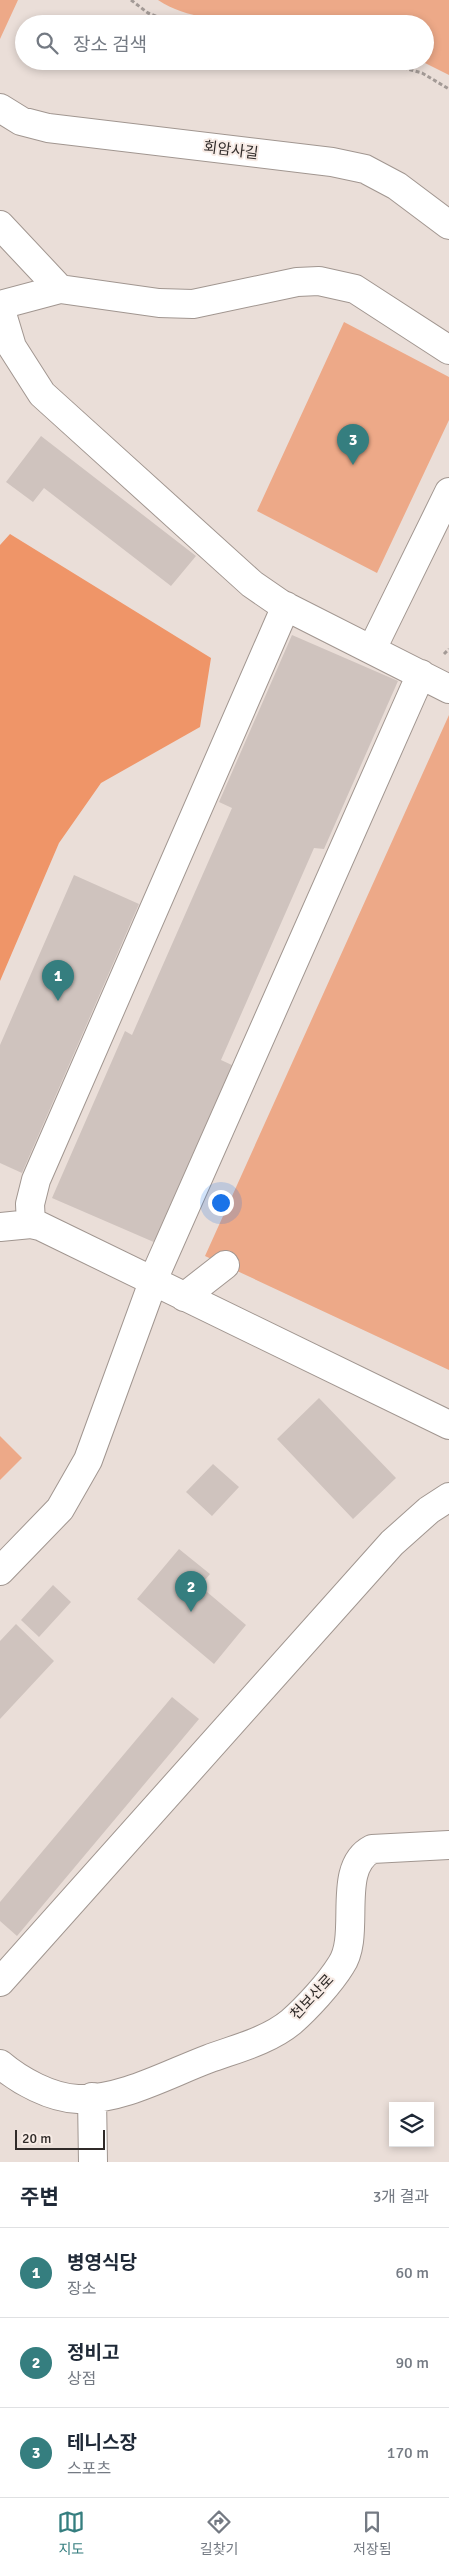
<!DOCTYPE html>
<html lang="ko">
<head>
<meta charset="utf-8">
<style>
	body { margin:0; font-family:Signika,"Noto Sans KR",sans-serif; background:#f6f6f7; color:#1f2937 }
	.controls { position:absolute; right:15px; bottom:15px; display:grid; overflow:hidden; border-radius:0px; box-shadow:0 2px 8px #0003 }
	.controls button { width:45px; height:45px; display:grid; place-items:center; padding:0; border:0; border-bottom:1px solid #e0e1e3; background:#fff; color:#1f2937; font:25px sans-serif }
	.scale { position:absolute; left:15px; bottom:12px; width:90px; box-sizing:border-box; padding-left:5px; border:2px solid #302b29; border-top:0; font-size:14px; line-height:18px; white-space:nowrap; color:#302b29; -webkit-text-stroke:4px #f7ebe5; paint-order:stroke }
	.you { position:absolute; left:220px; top:1202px; width:18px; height:18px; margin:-12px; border:4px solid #fff; border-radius:50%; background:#1a73e8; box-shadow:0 0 0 8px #1a73e833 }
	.badge { display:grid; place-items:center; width:32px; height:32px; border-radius:50%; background:#357e7f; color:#fff; font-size:16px; font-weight:700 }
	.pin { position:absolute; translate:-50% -41px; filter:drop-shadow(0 1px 2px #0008) }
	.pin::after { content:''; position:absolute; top:26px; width:18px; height:15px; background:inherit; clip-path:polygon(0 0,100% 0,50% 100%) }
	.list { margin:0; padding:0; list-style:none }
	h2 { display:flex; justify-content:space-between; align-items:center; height:65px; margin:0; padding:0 20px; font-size:21px }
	h2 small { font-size:16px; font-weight:400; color:#747a83 }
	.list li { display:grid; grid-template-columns:32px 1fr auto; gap:15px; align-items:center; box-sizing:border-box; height:90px; padding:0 20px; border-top:1px solid #e0e1e3 }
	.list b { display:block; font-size:19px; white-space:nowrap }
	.list p { margin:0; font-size:16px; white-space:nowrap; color:#747a83 }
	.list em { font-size:16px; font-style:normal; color:#747a83 }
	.icon { flex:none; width:28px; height:28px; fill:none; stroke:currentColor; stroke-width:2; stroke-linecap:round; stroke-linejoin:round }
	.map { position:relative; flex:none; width:449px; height:2162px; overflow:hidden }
	.search { position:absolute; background:#fff; box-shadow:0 2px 8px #0003; left:15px; right:15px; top:15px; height:55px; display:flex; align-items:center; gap:12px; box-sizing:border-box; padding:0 18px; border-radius:28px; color:#747a83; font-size:19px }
	.sheet { height:335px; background:#fff }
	nav { display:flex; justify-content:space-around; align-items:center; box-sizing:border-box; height:70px; border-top:1px solid #e0e1e3; background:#fff; font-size:14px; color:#747a83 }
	nav a { display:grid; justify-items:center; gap:2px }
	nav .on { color:#357e7f }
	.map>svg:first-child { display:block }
	.green { fill:#eda988 }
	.forest { fill:#ef9568 }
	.building { fill:#cfc3be }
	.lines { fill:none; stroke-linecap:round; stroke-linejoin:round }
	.minor-casing { stroke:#a19690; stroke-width:30 }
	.path { stroke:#a39a96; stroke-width:3; stroke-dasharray:4 2.5; stroke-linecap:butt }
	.minor { stroke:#fff; stroke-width:28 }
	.labels { text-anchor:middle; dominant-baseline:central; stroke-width:4; stroke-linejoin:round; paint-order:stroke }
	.street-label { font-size:15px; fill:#302b29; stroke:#f7ebe5 }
</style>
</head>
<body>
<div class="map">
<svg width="449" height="2162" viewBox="0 0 449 2162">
	<rect width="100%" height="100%" fill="#eaded8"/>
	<path class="green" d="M0,0H18L0,39Z
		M158,0H449V75L421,61H425V24C373,24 321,24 268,21C230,19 191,22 158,0Z
		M344,322L449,377V420L377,573L257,511Z
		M449,715V1370L205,1256Z
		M0,1436L22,1458L0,1480Z"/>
	<path class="forest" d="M10,534L211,658L200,727L101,783L59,843L0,981V545Z"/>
	<path class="building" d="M41,436L196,556L171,586L44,488L33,502L6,482Z
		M292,635L398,681L324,849L314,848L221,1060L234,1066L156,1243L52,1198L125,1031L132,1035L232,808L219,802Z
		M74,875L139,904L22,1173L0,1163V1045Z
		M319,1398L396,1478L353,1519L277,1439Z
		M213,1464L239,1487L212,1516L186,1492Z
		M179,1549L210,1574L200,1586L246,1625L214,1664L137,1599Z
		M53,1585L71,1602L39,1637L21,1620Z
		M16,1624L54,1661L0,1719V1641Z
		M172,1697L199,1719L17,1936L0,1921V1902Z"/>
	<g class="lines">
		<defs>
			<path id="minor" d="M0,108L21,121L48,128L332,162L365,169L397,186L449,225
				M0,225L60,289
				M0,305L60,289L159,303L193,304L297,282L319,281L355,289L449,350
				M0,307L12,347L42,394L252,584L281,604L449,689
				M372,649L449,492
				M31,1224L30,1204L36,1180L286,606
				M0,1227L31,1224L40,1226L449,1425
				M184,1297L225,1265
				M0,1571L60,1509L88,1460L157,1271L421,674
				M0,1982L392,1543L429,1510L449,1497
				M0,2064C20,2081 51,2098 78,2099C122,2100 168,2074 208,2059C235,2049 268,2041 291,2022C307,2008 330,1983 341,1965C362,1935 335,1868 372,1849L449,1845
				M92,2097L93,2162"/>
		</defs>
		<use href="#minor" class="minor-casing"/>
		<path class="path" d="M131,0L148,13L176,24
			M378,61L422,73L449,89
			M444,654L449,649"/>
		<use href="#minor" class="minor"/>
	</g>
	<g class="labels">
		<g class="street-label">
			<text transform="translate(231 150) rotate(7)">회암사길</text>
			<text transform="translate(312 1997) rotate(-47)">천보산로</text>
		</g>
	</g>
</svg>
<div class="controls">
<button><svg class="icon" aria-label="layers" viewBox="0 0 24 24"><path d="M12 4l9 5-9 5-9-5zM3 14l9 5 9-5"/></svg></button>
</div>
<div class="scale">20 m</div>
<div class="you"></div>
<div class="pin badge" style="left:58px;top:1001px">1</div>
<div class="pin badge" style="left:191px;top:1612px">2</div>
<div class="pin badge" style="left:353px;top:465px">3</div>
<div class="search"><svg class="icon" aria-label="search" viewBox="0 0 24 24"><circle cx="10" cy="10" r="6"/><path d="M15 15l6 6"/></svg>장소 검색</div>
</div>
<section class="sheet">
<h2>주변<small>3개 결과</small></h2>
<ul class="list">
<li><span class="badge">1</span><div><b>병영식당</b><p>장소</p></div><em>60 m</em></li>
<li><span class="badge">2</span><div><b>정비고</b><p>상점</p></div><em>90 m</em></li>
<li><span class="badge">3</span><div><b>테니스장</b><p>스포츠</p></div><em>170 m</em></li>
</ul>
</section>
<nav>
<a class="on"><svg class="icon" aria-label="map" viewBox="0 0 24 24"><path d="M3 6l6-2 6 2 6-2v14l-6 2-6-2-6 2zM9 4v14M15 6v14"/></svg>지도</a>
<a><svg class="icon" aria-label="directions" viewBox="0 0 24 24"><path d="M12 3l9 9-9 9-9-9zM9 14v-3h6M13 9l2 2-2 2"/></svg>길찾기</a>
<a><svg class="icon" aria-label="saved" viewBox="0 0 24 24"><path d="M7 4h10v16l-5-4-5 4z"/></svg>저장됨</a>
</nav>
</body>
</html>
